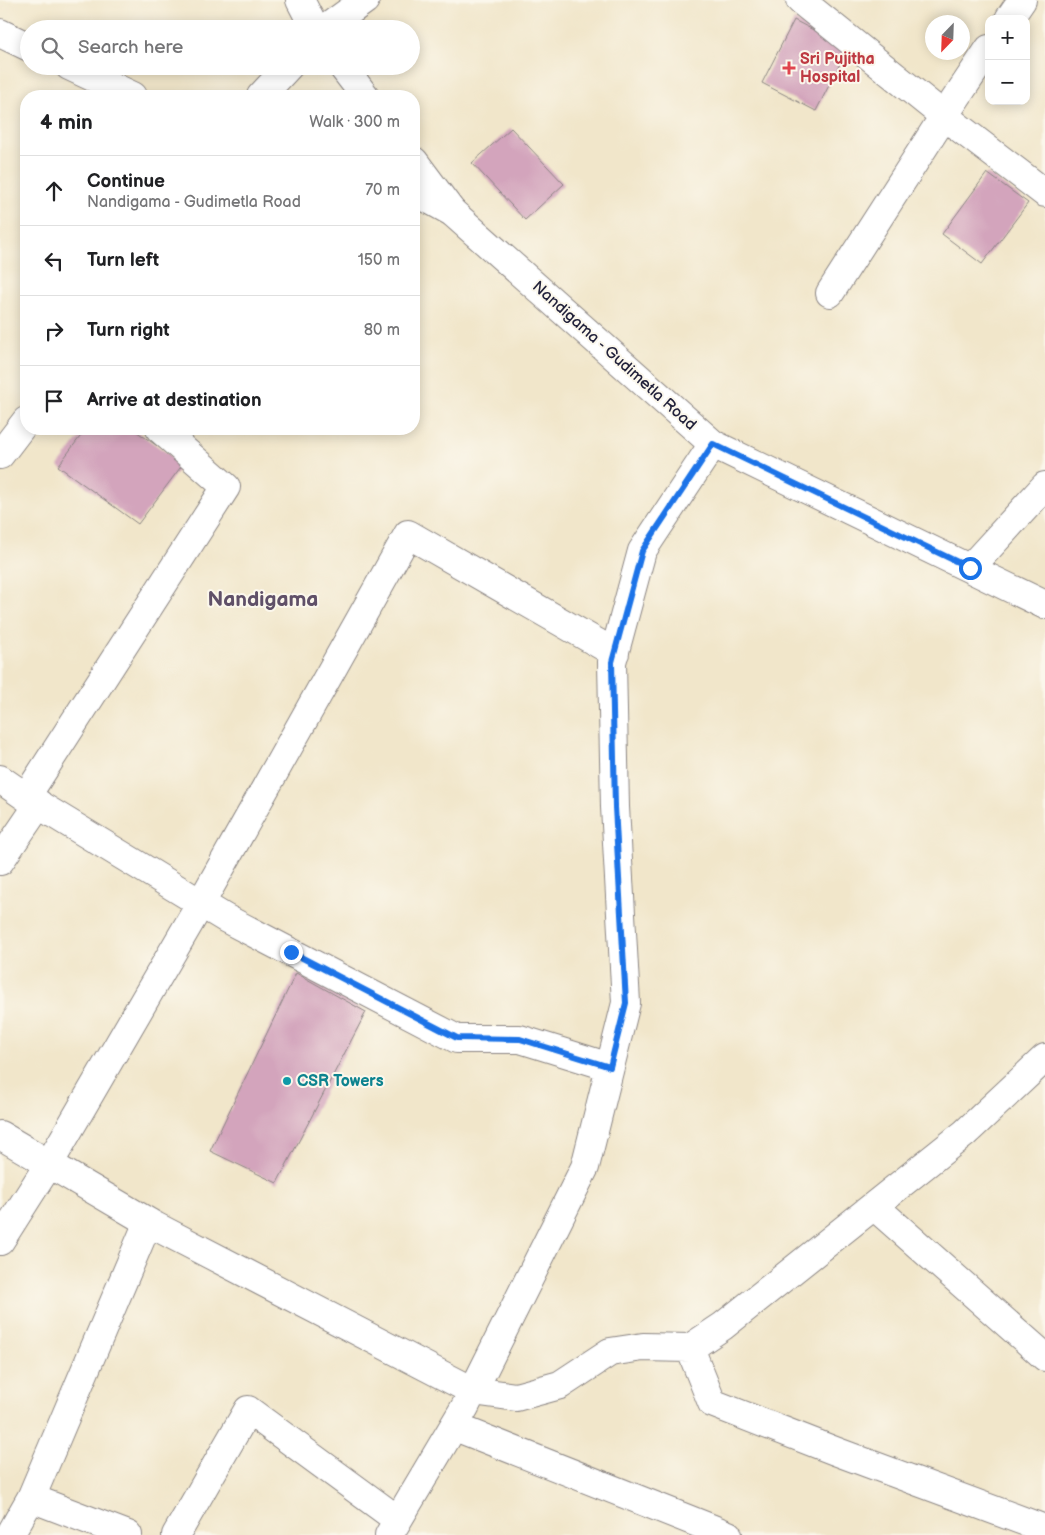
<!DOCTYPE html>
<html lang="en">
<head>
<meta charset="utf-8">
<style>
	body { margin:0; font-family:"Balsamiq Sans",sans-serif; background:#f6f6f6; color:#202124 }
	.controls { position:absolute; right:15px; top:15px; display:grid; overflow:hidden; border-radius:10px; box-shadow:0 2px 12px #0003 }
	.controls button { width:45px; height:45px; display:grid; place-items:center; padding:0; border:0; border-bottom:1px solid #e0e0e0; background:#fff; color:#202124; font:25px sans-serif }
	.compass { position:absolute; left:925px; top:15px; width:45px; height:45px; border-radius:50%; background:#fff; box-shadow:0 2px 12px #0003; rotate:203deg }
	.stop { position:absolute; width:15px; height:15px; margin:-11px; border:4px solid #1a73e8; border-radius:50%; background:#fff }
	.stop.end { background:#1a73e8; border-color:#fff; box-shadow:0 1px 5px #0008 }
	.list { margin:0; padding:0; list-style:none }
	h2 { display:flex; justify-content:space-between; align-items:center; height:65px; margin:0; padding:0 20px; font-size:21px }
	h2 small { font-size:16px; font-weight:400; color:#757577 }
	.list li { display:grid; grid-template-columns:32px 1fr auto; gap:15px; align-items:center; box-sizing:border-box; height:70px; padding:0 20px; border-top:1px solid #e0e0e0 }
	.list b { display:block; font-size:19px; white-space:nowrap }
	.list p { margin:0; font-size:16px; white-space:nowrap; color:#757577 }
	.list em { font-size:16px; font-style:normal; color:#757577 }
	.icon { flex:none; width:28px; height:28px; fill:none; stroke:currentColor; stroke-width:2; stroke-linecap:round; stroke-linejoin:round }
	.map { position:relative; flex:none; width:1045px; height:1535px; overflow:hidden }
	.search { position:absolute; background:#fff; box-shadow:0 2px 12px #0003; left:20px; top:20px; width:400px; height:55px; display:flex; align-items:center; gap:12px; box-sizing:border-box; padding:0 18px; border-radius:28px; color:#757577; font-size:19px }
	.panel { position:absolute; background:#fff; box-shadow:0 2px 12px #0003; left:20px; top:90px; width:400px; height:345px; border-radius:20px }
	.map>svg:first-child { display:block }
	.building { fill:#d3a4bc }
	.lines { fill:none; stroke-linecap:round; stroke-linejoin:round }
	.minor-casing { stroke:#8a8482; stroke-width:30 }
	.major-casing { stroke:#8a8482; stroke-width:30 }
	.minor { stroke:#fff; stroke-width:28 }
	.major { stroke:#fff; stroke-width:28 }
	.route { stroke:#1a73e8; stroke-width:6 }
	.health-dot { fill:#e0444e; stroke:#fbf7ec; stroke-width:2 }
	.culture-dot { fill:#0f9aa8; stroke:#fbf7ec; stroke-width:2 }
	.labels { text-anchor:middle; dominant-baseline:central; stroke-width:4; stroke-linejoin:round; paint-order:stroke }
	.health-label { font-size:16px; font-weight:bold; fill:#be3a42; stroke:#fbf7ec; text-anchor:start }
	.street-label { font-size:16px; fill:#22223b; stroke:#fbf7ec }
	.culture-label { font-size:16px; font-weight:bold; fill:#0d838f; stroke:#fbf7ec; text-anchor:start }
	.district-label { font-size:21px; font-weight:bold; fill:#605068; stroke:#fbf7ec }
</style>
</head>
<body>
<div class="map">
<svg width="1045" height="1535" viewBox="0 0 1045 1535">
	<rect width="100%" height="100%" fill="#fbf7ec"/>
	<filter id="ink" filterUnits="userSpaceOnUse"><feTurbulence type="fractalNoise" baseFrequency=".02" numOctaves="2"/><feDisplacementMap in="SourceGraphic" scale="10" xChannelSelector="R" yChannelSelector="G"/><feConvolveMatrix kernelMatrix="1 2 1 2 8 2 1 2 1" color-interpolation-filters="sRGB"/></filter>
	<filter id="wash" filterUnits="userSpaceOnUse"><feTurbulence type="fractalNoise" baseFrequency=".0096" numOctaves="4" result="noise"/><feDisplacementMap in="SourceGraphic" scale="20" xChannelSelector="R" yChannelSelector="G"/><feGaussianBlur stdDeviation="1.12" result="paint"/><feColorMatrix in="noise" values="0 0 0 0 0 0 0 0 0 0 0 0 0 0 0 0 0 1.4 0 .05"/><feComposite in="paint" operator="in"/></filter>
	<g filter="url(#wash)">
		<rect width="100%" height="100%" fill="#f1e6ca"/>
		<g id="blocks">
			<path class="building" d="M794,20L848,48L816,111L762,83Z
				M511,128L564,184L525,220L472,163Z
				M987,173L1028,203L982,264L942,234Z
				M86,429H133L183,464L138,524L58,466Z
				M296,973L366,1012L277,1183L210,1151Z"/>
		</g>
	</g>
	<g filter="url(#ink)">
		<use href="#blocks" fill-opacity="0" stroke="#8a8482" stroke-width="1"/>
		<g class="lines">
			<defs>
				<path id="minor" d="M300,0L315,29
					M800,0L944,116L1045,193
					M1009,19L1022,0
					M342,66L365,96
					M414,161L452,212
					M830,293L944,116L989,49
					M0,455L26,421
					M970,568L1045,486
					M0,779L26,797L225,918L457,1039H520L610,1067
					M26,797L226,487L160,429
					M0,861L39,804
					M0,1135L155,1226L473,1391L516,1397L560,1385L610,1352L643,1347L690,1348L723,1326L965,1133L1045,1058
					M874,1206L1045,1357
					M0,1241L49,1164L201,903L408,534L615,653
					M690,1348L712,1403L835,1451L1045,1529
					M453,1428L463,1430L728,1535
					M31,1498L128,1535
					M10,1535L31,1498L148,1222
					M176,1535L248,1410L398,1520
					M389,1535L465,1407L585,1167L626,1003L615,807L612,662L642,551L713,444"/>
				<path id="major" d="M325,29L365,0
					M0,33L29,47
					M69,66L133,96
					M261,96L289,66
					M414,191L452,212L713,444L1045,605"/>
			</defs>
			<use href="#minor" class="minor-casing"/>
			<use href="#major" class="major-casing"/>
			<use href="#minor" class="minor"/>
			<use href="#major" class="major"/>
		</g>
	</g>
	<g class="lines" filter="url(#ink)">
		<path class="route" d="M291,952L457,1038L520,1039L610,1067L626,1003L615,807L612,662L642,551L713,444L970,568"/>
	</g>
	<path class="health-dot" d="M786.5 60.5h5v5h5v5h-5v5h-5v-5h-5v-5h5z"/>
	<circle class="culture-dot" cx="287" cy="1081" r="5"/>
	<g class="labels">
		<g class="health-label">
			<text x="800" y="59">Sri Pujitha<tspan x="800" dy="18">Hospital</tspan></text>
		</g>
		<g class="street-label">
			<text transform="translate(614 356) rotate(42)">Nandigama - Gudimetla Road</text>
		</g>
		<g class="culture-label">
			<text x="297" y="1081">CSR Towers</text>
		</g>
		<g class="district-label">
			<text x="263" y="599">Nandigama</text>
		</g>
	</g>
</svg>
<div class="controls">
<button>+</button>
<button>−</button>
</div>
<svg class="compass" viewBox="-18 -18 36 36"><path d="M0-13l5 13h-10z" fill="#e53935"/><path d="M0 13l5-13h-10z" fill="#757577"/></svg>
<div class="stop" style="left:970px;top:568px"></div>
<div class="stop end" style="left:291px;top:952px"></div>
<div class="search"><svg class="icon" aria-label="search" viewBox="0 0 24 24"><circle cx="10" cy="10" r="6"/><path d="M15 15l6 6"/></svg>Search here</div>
<section class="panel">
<h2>4 min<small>Walk · 300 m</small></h2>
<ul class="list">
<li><svg class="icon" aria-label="ahead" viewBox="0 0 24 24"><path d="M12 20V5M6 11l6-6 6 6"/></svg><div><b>Continue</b><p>Nandigama - Gudimetla Road</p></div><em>70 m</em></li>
<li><svg class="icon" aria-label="left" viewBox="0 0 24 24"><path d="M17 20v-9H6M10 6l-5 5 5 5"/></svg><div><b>Turn left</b></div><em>150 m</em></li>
<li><svg class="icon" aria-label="right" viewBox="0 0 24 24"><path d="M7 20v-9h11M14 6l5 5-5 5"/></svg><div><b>Turn right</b></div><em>80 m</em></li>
<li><svg class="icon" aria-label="arrive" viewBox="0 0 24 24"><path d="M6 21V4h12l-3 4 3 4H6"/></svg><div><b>Arrive at destination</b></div></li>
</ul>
</section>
</div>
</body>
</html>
